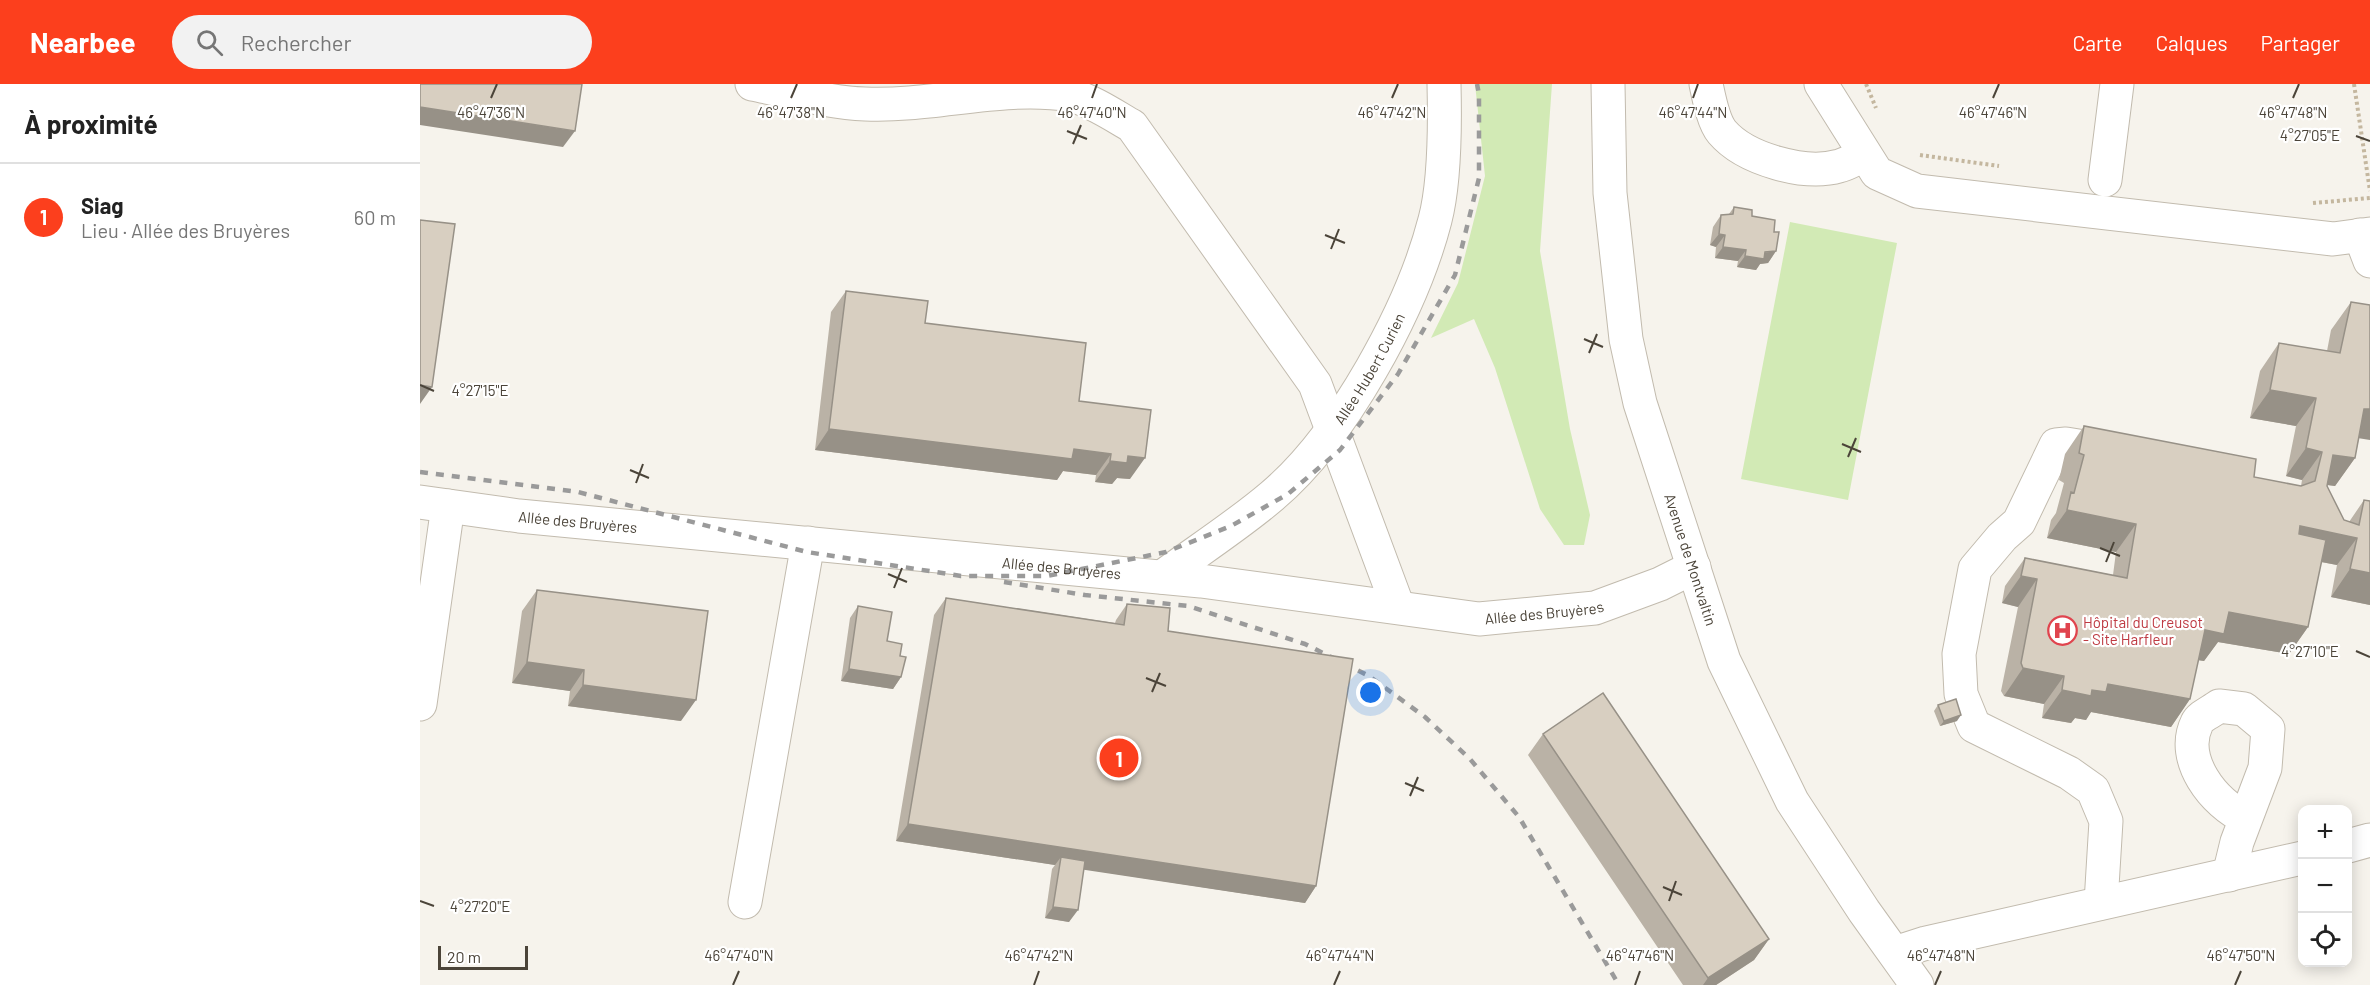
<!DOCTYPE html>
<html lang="fr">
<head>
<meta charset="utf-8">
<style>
	body { margin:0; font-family:Barlow,sans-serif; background:#f2f2f2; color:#222 }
	.controls { position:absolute; right:18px; bottom:18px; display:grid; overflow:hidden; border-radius:12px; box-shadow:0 3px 15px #0003 }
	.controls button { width:54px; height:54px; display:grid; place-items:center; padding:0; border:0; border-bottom:2px solid #e0e0e0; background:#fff; color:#222; font:30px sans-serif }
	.scale { position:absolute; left:18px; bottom:15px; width:90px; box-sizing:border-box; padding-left:6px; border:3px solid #4b4439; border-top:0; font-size:16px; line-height:21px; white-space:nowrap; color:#4b4439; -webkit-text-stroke:4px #fff; paint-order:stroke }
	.you { position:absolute; left:951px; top:609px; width:21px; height:21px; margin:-15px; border:4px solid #fff; border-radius:50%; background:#1a73e8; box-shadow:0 0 0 9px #1a73e833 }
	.badge { display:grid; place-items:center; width:39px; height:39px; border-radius:50%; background:#fc3f1d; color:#fff; font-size:20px; font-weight:700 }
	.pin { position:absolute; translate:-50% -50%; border:3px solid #fff; box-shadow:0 2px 6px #0006 }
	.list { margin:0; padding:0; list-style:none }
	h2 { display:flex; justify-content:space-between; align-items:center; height:78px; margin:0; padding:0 24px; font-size:26px }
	h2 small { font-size:20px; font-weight:400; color:#767676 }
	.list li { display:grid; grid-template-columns:39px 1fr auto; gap:18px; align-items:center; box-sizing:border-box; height:108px; padding:0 24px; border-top:2px solid #e0e0e0 }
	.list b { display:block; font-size:22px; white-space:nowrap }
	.list p { margin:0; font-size:20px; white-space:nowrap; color:#767676 }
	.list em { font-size:20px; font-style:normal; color:#767676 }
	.icon { flex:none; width:33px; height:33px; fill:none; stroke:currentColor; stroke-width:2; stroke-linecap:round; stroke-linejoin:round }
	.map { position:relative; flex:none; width:1950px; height:901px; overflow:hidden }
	header { display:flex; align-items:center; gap:36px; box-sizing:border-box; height:84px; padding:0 30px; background:#fc3f1d; color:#fff }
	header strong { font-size:28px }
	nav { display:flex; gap:33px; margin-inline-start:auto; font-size:21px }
	.search { width:420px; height:54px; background:#f2f2f2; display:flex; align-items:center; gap:15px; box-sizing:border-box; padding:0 21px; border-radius:33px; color:#767676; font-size:22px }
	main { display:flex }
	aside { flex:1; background:#fff }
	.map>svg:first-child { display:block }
	.green { fill:#d2eab5 }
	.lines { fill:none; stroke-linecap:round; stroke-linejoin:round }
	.minor-casing { stroke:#c2bbae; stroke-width:35 }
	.path { stroke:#c4b79f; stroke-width:4; stroke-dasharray:3 3; stroke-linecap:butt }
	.minor { stroke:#fff; stroke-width:33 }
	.rail { stroke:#9a9a9a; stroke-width:4.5; stroke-dasharray:8 8; stroke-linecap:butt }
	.wall { fill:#bab2a6 }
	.shaded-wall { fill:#979187 }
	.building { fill:#d8cfc1; stroke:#979187; stroke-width:1.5 }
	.ticks { fill:none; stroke:#4b4439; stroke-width:2 }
	.labels { text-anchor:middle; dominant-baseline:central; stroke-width:4.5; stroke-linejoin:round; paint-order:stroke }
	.street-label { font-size:15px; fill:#4b4439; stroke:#fff }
	.health-label { font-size:15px; fill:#be3a42; stroke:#fff; text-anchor:start }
	.ticks-label { font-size:15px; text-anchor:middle; fill:#4b4439; stroke:#fff; stroke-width:4.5; stroke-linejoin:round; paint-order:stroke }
</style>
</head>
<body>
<header>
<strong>Nearbee</strong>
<div class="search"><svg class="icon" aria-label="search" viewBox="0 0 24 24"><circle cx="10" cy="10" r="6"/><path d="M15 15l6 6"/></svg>Rechercher</div>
<nav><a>Carte</a><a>Calques</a><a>Partager</a></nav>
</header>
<main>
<aside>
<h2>À proximité<small></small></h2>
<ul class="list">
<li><span class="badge">1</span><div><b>Siag</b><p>Lieu · Allée des Bruyères</p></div><em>60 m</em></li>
</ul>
</aside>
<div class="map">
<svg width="1950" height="901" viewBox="0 0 1950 901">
	<rect width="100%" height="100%" fill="#f6f3ec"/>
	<path class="green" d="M1055,0H1132L1120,167L1150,345L1170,431L1164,461H1144L1120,425L1075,284L1054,235L1011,254L1038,199L1065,92Z
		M1370,138L1477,159L1428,416L1321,395Z"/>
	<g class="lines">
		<defs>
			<g id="minor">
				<path d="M332,0C369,7 408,19 445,20C514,23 582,0 651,11C672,17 693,31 712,42L895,300L978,523"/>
				<path id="s1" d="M1188,0L1190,109L1206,255L1220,319L1304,577L1372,717L1444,827L1497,901"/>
				<path d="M1286,0C1289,14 1293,37 1302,48C1325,75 1385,92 1419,82C1428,80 1436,74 1444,71"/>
				<path d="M1401,0L1457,89L1497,107L1913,155L1950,150"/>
				<path d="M1685,96L1697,0"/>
				<path d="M1940,151L1950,177"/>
				<path id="s2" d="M0,418L99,432L781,497L1059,535L1175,524L1240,500L1274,483"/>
				<path id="s3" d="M742,493C779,466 818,441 852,412C923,352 992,225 1015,136C1025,98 1025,40 1024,0"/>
				<path d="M0,620L28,422"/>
				<path d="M1928,762L1950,756"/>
				<path d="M1809,791L1817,758L1845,684L1848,645L1824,625L1799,622C1793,627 1780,632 1777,639C1759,675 1794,720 1826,734"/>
				<path d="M325,818L388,459"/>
				<path d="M1681,819L1686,737L1673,706L1649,689L1554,642L1541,610L1539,570L1555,485L1582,453L1599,438L1636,361L1646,360L1695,368"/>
				<path d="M1475,869L1506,859L1882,774"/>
			</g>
		</defs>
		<use href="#minor" class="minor-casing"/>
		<path class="path" d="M1446,0L1456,24
			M1934,0L1950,107
			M1500,71L1579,82
			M1893,119L1950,114"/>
		<use href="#minor" class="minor"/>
		<path class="rail" d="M0,388L158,408L387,468L541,492H627L746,468L811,442L868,410L920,366L978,290L1035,191L1059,94V10L1057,0
			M584,498L665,511L768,522L885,560L949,592L1005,633L1050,675L1099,733L1199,901"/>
	</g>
	<path class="wall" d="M1314,123L1332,132L1354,148L1356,167L1348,179L1340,180L1336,186L1317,183L1318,177L1295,174L1296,163L1290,161L1293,143L1301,131L1309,130Z
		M426,207L505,239L659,317L710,395L697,394L692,400L675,398L676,391L643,387L637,396L395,366L411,228Z
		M1931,218L1939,354L1935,374L1915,402L1907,401V402L1924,436L1929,438L1944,416L1950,521L1911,513L1917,481L1901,478L1888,543L1869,570L1798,558L1784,577L1778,576L1770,615L1751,643L1671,628L1666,636L1655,634L1651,639L1622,634L1624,620L1584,612L1581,607L1598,523L1582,519L1585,502L1605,474L1693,491L1696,468L1627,454L1631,436L1636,429L1644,399L1639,396L1645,370L1664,342L1834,393L1881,402L1882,396L1866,392L1876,342L1830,334L1840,287L1859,259L1907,267L1911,246Z
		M117,506L261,637L148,622L150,607L92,599L102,527Z
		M526,514L695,539L696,536L707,520L748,547L896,802L885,819L664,785L649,838L625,834L632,785L635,781L476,757L514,531Z
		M438,522L480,572L481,593L473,605L421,597L430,534Z
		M1518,621L1537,637L1520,642L1514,627Z
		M1123,650L1349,855L1334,876L1296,901H1263L1108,671Z"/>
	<path class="shaded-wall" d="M0,23L155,47L143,63L0,41Z
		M1299,150L1305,151L1296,163L1290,161Z
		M1303,163L1326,166L1318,177L1295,174Z
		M1356,167L1348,179L1340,180L1336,186L1317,183L1325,172Z
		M0,301L12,303L0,320Z
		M1850,306L1896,314L1876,342L1830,334Z
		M1944,325H1950V356L1925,352Z
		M409,345L654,365L691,370L676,391L643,387L637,396L395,366Z
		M1886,364L1902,368L1882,396L1866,392Z
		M1913,371L1935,374L1915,402L1894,399Z
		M708,372L725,374L710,395L697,394L692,400L675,398L690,377Z
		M1647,426L1716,440L1696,468L1627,454Z
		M1880,442L1937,454L1917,481L1861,470Z
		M1930,485L1950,489V521L1911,513Z
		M1601,492L1617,495L1598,523L1582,519Z
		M1809,528L1888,543L1869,570L1798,558L1784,577L1765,574L1785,546Z
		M107,578L164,586L150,607L92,599Z
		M1603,584L1644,592L1624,620L1584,612Z
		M429,585L481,593L473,605L421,597Z
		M1688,600L1770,615L1751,643L1671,628L1666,636L1655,634L1651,639L1622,634L1642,606H1672Z
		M163,601L276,616L261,637L148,622Z
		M1541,631L1537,637L1520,642L1524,637Z
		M488,740L896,802L885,819L639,782L641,773L635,781L476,757Z
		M633,823L658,826L649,838L625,834Z
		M1349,855L1334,876L1296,901H1283L1288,894Z"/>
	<path class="building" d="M0,0H162L155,47L0,23Z
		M1314,123L1332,126V132L1355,136L1354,148H1359L1356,167L1345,168L1344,175L1325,172L1326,166L1303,163L1305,151L1299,150L1301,131L1313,130Z
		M0,136L35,140L12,303L0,301Z
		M426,207L508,217L505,239L666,259L659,317L731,326L725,374L708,372L707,379L690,377L691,370L654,365L652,375L409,345Z
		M1931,218L1950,221V325H1944L1935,374L1913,371L1907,402L1924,436L1939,441L1944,416L1950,417V489L1930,485L1937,454L1880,442L1879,450L1906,456L1888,543L1809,528L1804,550L1785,546L1770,615L1688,600L1686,608L1672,606L1671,612L1642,606L1644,592L1603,584L1601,579L1617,495L1601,492L1605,474L1707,494L1716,440L1647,426L1651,408L1654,409L1664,371L1659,369L1664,342L1836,375L1834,393L1881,402L1895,397L1902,368L1886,364L1896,314L1850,306L1859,259L1920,269Z
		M117,506L288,527L276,616L163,601L164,586L107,578Z
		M526,514L704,541L707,520L750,524L748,547L933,575L896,802L488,740Z
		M438,522L472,528L467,557L482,560L480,572L486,573L481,593L429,585Z
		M1183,609L1349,855L1288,894L1123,650Z
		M1536,615L1541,631L1524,637L1518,621Z
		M641,773L665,777L658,826L633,823Z"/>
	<path class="ticks" d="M71,14L77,0M371,14L377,0M672,14L677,0M972,14L978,0M1273,14L1278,0M1573,14L1579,0M1873,14L1879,0M647,47L667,55M1936,52L1950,57M653,60L661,41M905,151L925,159M911,165L919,145M1164,255L1183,263M1169,269L1177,250M0,301L14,307M1422,360L1441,368M1428,373L1436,354M210,386L229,394M216,399L223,380M1680,464L1700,472M1686,478L1694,458M468,490L487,498M474,504L482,484M1936,567L1950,573M726,594L746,602M732,608L740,589M985,699L1004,707M990,712L998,693M1243,803L1262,811M0,817L14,822M1249,817L1256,797M313,901L319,887M614,901L619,887M914,901L920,887M1215,901L1220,887M1515,901L1521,887M1815,901L1821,887"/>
	<defs>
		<symbol id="hospital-ring" viewBox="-11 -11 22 22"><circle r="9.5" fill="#fff" stroke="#e0444e" stroke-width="1.5"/><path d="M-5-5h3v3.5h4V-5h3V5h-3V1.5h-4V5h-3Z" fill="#e0444e"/></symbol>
	</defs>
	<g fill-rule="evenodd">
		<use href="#hospital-ring" x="1626" y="530" width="33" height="33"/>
	</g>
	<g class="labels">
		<g class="street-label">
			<text stroke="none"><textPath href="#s3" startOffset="298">Allée Hubert Curien</textPath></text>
			<text stroke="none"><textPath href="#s2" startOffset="159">Allée des Bruyères</textPath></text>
			<text stroke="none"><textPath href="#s1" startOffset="486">Avenue de Montvaltin</textPath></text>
			<text stroke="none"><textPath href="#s2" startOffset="645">Allée des Bruyères</textPath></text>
			<text stroke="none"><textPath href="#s2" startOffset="1131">Allée des Bruyères</textPath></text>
		</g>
		<g class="health-label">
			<text x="1663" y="538">Hôpital du Creusot<tspan x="1663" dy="17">- Site Harfleur</tspan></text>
		</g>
	</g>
	<g class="ticks-label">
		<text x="672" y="34">46°47'40"N</text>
		<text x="972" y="34">46°47'42"N</text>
		<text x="1273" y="34">46°47'44"N</text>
		<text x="1573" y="34">46°47'46"N</text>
		<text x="71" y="34">46°47'36"N</text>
		<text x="371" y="34">46°47'38"N</text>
		<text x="1873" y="34">46°47'48"N</text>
		<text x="1890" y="57">4°27'05"E</text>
		<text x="60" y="312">4°27'15"E</text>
		<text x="1890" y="573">4°27'10"E</text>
		<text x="60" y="828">4°27'20"E</text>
		<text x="319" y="877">46°47'40"N</text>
		<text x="619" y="877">46°47'42"N</text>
		<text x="920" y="877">46°47'44"N</text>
		<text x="1220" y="877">46°47'46"N</text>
		<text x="1521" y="877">46°47'48"N</text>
		<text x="1821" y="877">46°47'50"N</text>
	</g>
</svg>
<div class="controls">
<button>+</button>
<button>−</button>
<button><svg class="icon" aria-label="locate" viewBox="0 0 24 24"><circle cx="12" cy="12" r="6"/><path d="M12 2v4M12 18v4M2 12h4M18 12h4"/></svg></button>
</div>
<div class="scale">20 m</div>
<div class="you"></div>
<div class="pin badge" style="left:699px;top:674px">1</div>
</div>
</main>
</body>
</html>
